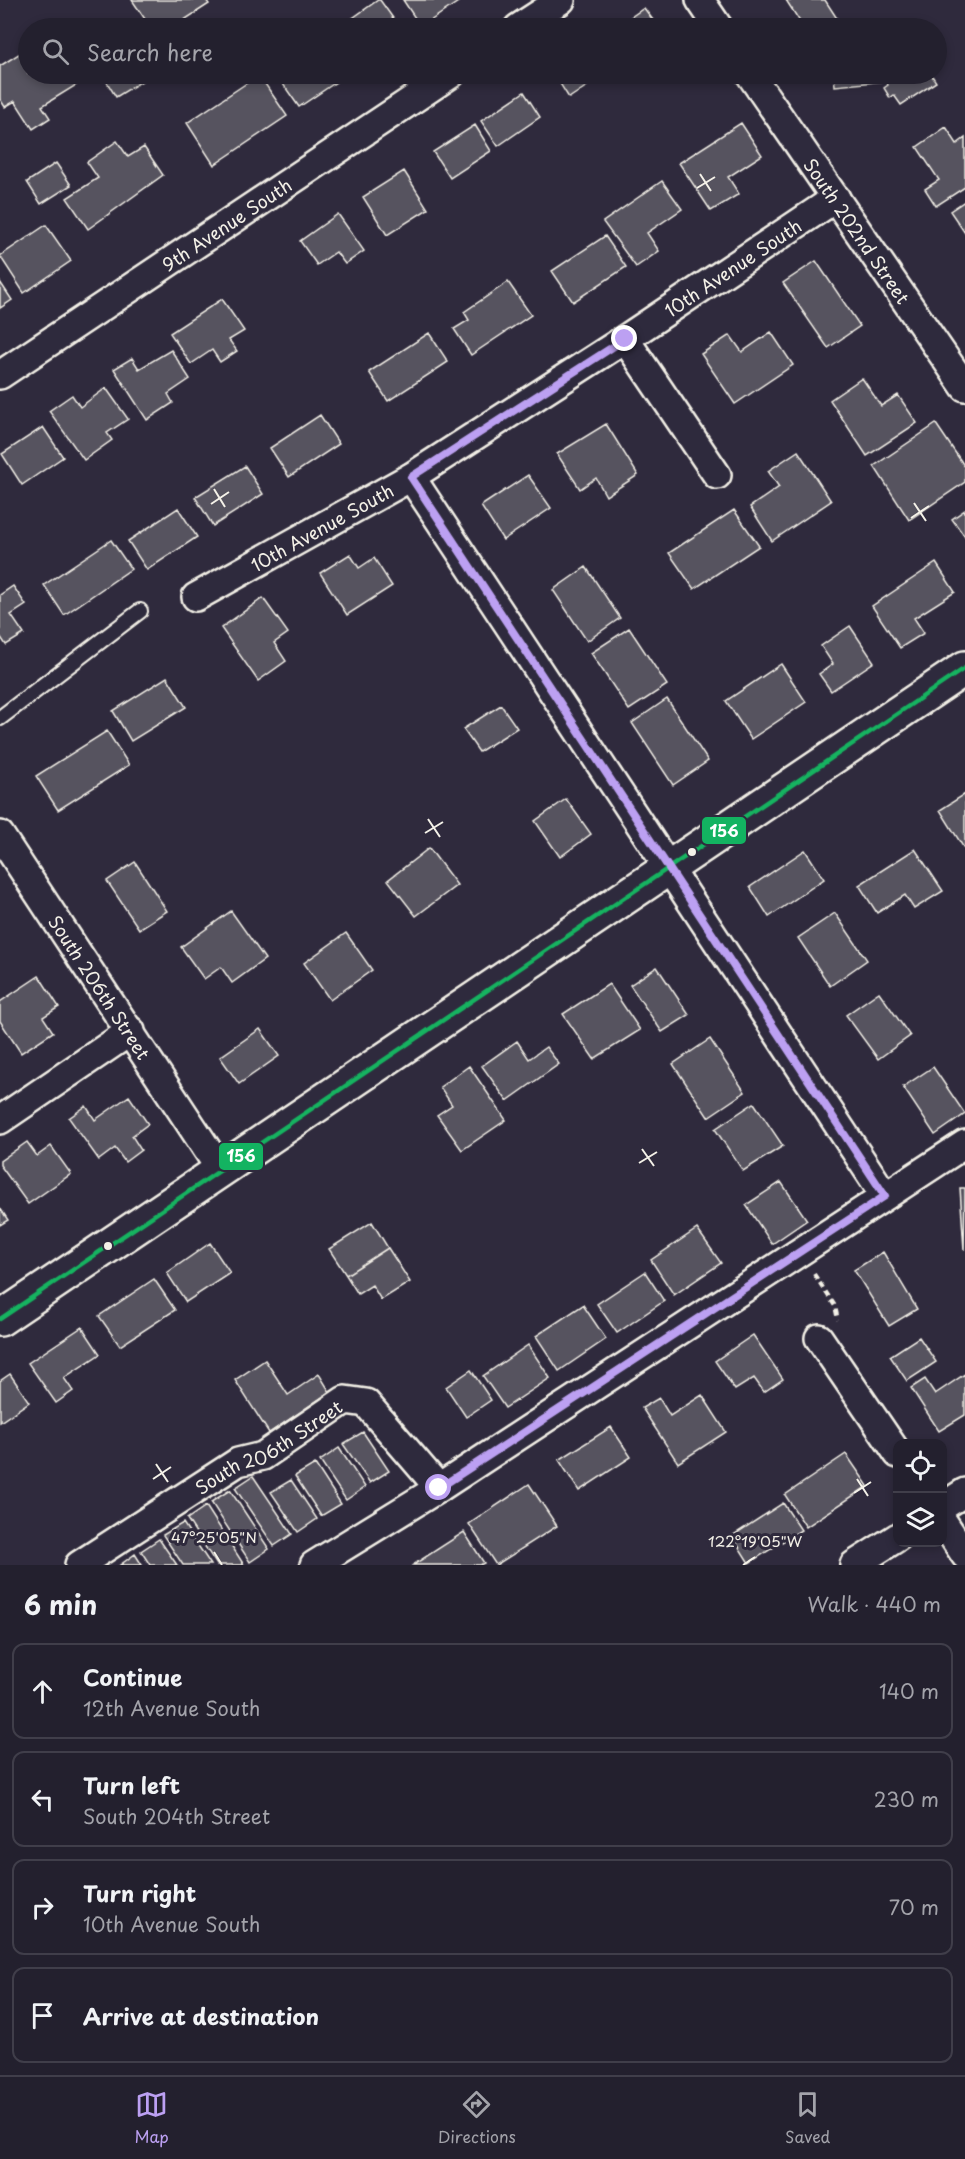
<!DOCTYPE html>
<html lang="en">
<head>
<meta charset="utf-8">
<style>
	body { margin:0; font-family:"Playpen Sans",sans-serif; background:#2b2836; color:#f1f3f6 }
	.controls { position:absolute; right:18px; bottom:18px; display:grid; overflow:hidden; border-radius:12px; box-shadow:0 3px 9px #0003 }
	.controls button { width:54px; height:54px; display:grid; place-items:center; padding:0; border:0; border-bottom:2px solid #403e4a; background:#23202e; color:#f1f3f6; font:30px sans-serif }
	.stop { position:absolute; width:18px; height:18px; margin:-14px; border:4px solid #bca0f2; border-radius:50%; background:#fff }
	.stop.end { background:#bca0f2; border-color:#fff; box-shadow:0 2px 6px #0008 }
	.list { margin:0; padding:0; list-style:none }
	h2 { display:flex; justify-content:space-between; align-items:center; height:78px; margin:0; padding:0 24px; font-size:26px }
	h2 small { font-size:20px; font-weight:400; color:#a3a3aa }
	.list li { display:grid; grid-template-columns:39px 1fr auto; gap:18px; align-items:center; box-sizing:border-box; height:96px; margin:0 12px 12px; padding:0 12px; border:2px solid #403e4a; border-radius:12px }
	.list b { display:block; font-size:22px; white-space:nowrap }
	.list p { margin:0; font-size:20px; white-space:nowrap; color:#a3a3aa }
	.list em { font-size:20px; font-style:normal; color:#a3a3aa }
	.icon { flex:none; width:33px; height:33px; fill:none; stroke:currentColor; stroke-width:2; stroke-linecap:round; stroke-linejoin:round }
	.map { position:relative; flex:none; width:965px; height:1565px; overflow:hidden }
	.search { position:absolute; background:#23202e; box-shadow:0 3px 9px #0003; left:18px; right:18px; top:18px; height:66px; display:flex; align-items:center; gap:15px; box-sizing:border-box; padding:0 21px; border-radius:33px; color:#a3a3aa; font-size:22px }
	.sheet { height:510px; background:#23202e }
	nav { display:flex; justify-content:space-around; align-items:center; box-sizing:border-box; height:84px; border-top:2px solid #403e4a; background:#23202e; font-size:16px; color:#a3a3aa }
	nav a { display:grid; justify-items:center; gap:3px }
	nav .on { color:#bca0f2 }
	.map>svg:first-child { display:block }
	.building { fill:#56525f; stroke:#f4f1e8; stroke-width:1.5 }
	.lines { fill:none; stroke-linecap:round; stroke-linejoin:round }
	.service-casing { stroke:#f4f1e8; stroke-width:18 }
	.minor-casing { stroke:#f4f1e8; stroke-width:32 }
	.secondary-casing { stroke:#f4f1e8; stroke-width:38 }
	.path { stroke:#f4f1e8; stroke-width:4; stroke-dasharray:6 4.5; stroke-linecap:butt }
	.service { stroke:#2f2a3d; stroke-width:14 }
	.minor { stroke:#2f2a3d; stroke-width:27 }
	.secondary { stroke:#2f2a3d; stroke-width:33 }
	.bus-1-casing { stroke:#2f2a3d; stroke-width:9 }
	.bus-1 { stroke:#13b361; stroke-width:4.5 }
	.route { stroke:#bca0f2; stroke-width:8 }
	.ticks { fill:none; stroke:#f4f1e8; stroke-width:2 }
	.bus-dot { fill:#f4f1e8; stroke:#2f2a3d; stroke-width:2 }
	.labels { text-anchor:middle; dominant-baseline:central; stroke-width:6; stroke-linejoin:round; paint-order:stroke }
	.street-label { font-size:18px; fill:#f4f1e8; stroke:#2f2a3d }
	.ticks-label { font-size:15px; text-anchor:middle; fill:#f4f1e8; stroke:#2f2a3d; stroke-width:6; stroke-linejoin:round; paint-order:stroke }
	.line-badge { stroke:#2f2a3d; stroke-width:2 }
	.badge-label { font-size:16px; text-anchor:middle; font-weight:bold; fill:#fff }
</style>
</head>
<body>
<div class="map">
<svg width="965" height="1565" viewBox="0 0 965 1565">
	<rect width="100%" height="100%" fill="#2f2a3d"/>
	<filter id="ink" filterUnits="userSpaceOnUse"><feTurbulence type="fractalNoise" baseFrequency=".0167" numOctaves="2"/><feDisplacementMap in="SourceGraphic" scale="12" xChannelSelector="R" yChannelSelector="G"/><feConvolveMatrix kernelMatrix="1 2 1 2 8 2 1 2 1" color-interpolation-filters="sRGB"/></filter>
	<g filter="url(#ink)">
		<path class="building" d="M132,0H206L209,4L172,28H151Z
			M378,0H380L400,28H356L350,20Z
			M403,0H461L421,27Z
			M786,0H825L840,23L832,28H804Z
			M644,8L659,28H615Z
			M28,48V74H94L42,106L50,118L33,129L15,101L5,107L0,99V66Z
			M102,74H137L142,81L116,97Z
			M276,74H331L336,82L299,107Z
			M554,74H605L569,98Z
			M834,74H931L936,82L901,105L894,95L890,98L884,88L888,85L886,81L835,86Z
			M259,75L287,116L214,165L187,123Z
			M524,92L540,117L498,146L481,121Z
			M741,123L762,155L728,177L739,194L711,211L679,163Z
			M475,125L491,151L450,178L433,152Z
			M946,127L957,144L965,138V187L936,206L925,189L939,180L917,147Z
			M117,141L128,157L144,147L163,175L88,229L67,198L98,178L87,162Z
			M56,163L71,185L41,204L27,182Z
			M404,171L428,209L387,235L363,197Z
			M662,181L682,209L647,233L659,251L636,267L603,222Z
			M965,201V233L950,211Z
			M338,214L364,251L345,264L336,252L317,265L300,241Z
			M46,225L71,261L24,293L0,256Z
			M605,236L626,267L573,302L552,271Z
			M816,261L860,326L828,348L783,283Z
			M0,282L12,300L0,308Z
			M508,282L531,315L471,355L454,329L469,320L464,312Z
			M222,299L244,331L229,340L237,351L220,362L212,350L191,364L170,333Z
			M771,332L793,365L735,404L701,354L730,335L742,352Z
			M429,333L448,362L388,401L369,372Z
			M171,350L190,379L168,394L173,403L147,420L114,369L132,358L139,369Z
			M862,378L881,406L898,395L917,423L867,456L830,400Z
			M106,388L128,419L107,433L112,440L84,460L49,411L72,395L80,407Z
			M320,415L339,444L289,477L270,448Z
			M606,424L638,475L606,496L596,478L580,489L557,454Z
			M936,424L965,467V482L909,520L874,466Z
			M43,427L63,457L22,485L2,454Z
			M798,451L831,501L772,541L750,507L779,487L768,471Z
			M245,466L263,494L213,526L195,497Z
			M528,475L551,508L503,540L481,506Z
			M178,508L197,537L147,570L128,541Z
			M734,510L759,546L694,589L669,553Z
			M965,510V537L952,519Z
			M111,540L131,569L64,615L44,585Z
			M350,554L359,568L374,558L392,586L347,615L320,573Z
			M936,563L955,592L914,618L924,633L900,648L872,606Z
			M586,567L620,618L587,641L553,590Z
			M13,586L26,605L11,615L24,634L6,645L0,636V595Z
			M263,598L288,633L274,643L286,661L258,681L221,628Z
			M850,626L874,662L831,691L819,674L833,664L821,646Z
			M629,628L667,685L629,710L591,653Z
			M781,664L806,702L751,739L726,701Z
			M167,677L186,707L131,741L113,711Z
			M667,699L708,761L673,785L632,723Z
			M501,705L517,728L479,752L463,729Z
			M107,731L129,765L58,810L36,776Z
			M965,794V850L940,810Z
			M566,799L591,834L560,857L535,821Z
			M429,848L457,885L416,916L388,880Z
			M915,849L943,891L914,909L905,895L877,913L859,885Z
			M805,850L824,879L769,917L750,887Z
			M135,862L167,911L139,929L107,881Z
			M231,911L265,959L232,983L221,967L204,979L181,947Z
			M835,913L867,960L830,986L798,938Z
			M346,933L372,970L330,1000L304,963Z
			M657,967L689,1015L662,1032L630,985Z
			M39,976L59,1007L43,1017L53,1032L21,1053L0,1021V1002Z
			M609,984L640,1030L594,1059L563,1014Z
			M879,992L910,1036L878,1059L846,1015Z
			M260,1029L279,1056L239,1084L220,1057Z
			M710,1039L745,1092L708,1117L673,1064Z
			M517,1041L529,1059L546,1047L559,1064L507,1101L482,1066Z
			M469,1066L506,1120L462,1150L437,1115L452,1105L440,1087Z
			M933,1067L965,1114L935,1135L903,1087Z
			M129,1096L148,1124L132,1136L141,1150L125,1162L115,1148L99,1160L69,1118L86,1106L95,1120Z
			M754,1103L783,1146L743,1171L715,1129Z
			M27,1142L37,1156L51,1146L71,1174L28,1204L0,1165V1161Z
			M781,1182L807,1220L772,1244L746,1205Z
			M960,1188H965L964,1250Z
			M0,1208L8,1220L0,1225Z
			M372,1222L388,1248L346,1275L329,1249Z
			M697,1229L721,1263L674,1295L651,1260Z
			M210,1243L230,1273L186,1302L167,1273Z
			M388,1248L410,1282L381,1300L372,1285L358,1294L346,1275Z
			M883,1252L917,1309L889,1326L854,1270Z
			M645,1272L664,1301L617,1333L597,1304Z
			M154,1279L175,1310L120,1346L99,1316Z
			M583,1305L606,1339L559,1371L536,1336Z
			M82,1327L100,1354L64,1378L73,1391L56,1403L28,1363Z
			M753,1335L783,1379L764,1392L754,1378L735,1390L715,1361Z
			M919,1337L936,1362L907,1381L890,1356Z
			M528,1345L550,1378L505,1408L483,1376Z
			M265,1360L288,1395L319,1374L330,1392L269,1433L235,1380Z
			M471,1370L491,1400L466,1417L446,1387Z
			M10,1374L29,1402L0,1422V1381Z
			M965,1374V1415L939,1431L911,1388L925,1379L935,1394Z
			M702,1395L726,1432L678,1463L642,1408L659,1398L670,1416Z
			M611,1427L631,1457L579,1491L559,1460Z
			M363,1432L389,1471L370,1483L343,1444Z
			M339,1448L365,1487L346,1500L320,1461Z
			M846,1454L868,1486L806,1527L785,1495Z
			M315,1464L341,1504L321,1516L295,1476Z
			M253,1476L292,1534L274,1546L235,1488Z
			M291,1480L317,1519L298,1532L271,1492Z
			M529,1484L557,1526L496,1565L469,1524Z
			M230,1490L269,1549L250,1562L211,1502Z
			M783,1503L801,1530L749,1563L732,1536Z
			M206,1506L244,1565H217L187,1519Z
			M183,1523L211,1565H183L163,1535Z
			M464,1532L484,1563L480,1565H413Z
			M159,1539L177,1565H150L141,1551Z
			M135,1554L142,1565H120Z"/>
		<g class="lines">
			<defs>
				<path id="service" d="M0,718L140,611"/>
				<g id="minor">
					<path d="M700,0L719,28"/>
					<path d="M518,28L561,0"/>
					<path id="s1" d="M750,74L965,387"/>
					<path d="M625,339L717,475"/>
					<path id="s2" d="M0,375L451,74"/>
					<path d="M411,477L885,1196"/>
					<path id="s3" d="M196,597L411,477L625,339L836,198"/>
					<path id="s4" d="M0,835L220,1169"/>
					<path d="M0,1120L131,1031"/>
					<path d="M819,1338L898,1454"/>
					<path d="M942,1507L965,1492"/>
					<path d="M942,1520L965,1555"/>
					<path id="s5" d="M79,1565L238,1462L263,1456L345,1400L366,1403L439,1488"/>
					<path d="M314,1565L439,1488L965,1144"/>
					<path d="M854,1565L898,1537"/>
				</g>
				<path id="secondary" d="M0,1319L965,668"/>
			</defs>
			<use href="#service" class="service-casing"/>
			<use href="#minor" class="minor-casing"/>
			<use href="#secondary" class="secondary-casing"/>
			<path class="path" d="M814,1274L835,1306L838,1320"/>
			<use href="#service" class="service"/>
			<use href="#minor" class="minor"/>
			<use href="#secondary" class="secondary"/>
			<defs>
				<path id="bus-1" d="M0,1319L965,668"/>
			</defs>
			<use href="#bus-1" class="bus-1-casing"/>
			<use href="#bus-1" class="bus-1"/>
		</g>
	</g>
	<g class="lines" filter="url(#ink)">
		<path class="route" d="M439,1488L885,1196L411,477L625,339"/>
	</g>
	<path class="ticks" d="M700,174L711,191M697,188L715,177M214,489L225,507M914,503L926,521M211,504L229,492M911,518L929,506M428,819L440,837M425,833L443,822M642,1149L654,1166M639,1163L657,1152M156,1464L168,1482M153,1479L171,1467M857,1479L868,1496M854,1493L871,1482M214,1552L222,1565M743,1565L755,1557"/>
	<g class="bus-dot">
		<circle cx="692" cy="852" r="5"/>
		<circle cx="108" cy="1246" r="5"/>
	</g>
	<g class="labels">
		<g class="street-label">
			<text stroke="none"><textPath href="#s2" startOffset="272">9th Avenue South</textPath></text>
			<text stroke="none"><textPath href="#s1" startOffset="190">South 202nd Street</textPath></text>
			<text stroke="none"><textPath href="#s3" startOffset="630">10th Avenue South</textPath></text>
			<text stroke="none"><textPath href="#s3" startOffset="144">10th Avenue South</textPath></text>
			<text stroke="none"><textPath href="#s4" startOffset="182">South 206th Street</textPath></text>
			<text stroke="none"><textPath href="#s5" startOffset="224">South 206th Street</textPath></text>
		</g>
	</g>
	<g class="ticks-label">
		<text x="214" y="1543">47°25'05"N</text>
		<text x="755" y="1547">122°19'05"W</text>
	</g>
	<g class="line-badge">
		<rect x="701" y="816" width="46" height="29" rx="6" fill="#13b361"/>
		<rect x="218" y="1142" width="46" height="29" rx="6" fill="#13b361"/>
	</g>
	<g class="badge-label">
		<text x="724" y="837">156</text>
		<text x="241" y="1162">156</text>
	</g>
</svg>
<div class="controls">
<button><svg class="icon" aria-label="locate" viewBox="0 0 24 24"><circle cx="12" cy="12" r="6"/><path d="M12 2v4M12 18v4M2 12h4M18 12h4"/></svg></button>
<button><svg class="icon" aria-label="layers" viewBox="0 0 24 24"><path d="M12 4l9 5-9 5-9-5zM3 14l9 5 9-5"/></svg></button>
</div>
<div class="stop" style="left:439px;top:1488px"></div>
<div class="stop end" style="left:625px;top:339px"></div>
<div class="search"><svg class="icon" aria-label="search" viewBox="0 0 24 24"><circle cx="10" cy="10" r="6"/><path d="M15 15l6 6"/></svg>Search here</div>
</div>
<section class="sheet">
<h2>6 min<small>Walk · 440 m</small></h2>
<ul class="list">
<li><svg class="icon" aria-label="ahead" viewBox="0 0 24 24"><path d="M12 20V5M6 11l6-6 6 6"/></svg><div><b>Continue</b><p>12th Avenue South</p></div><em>140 m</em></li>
<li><svg class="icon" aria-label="left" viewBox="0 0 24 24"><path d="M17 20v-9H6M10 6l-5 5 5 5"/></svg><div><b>Turn left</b><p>South 204th Street</p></div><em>230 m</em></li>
<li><svg class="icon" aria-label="right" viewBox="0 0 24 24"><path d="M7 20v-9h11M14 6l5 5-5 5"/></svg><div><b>Turn right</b><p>10th Avenue South</p></div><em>70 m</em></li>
<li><svg class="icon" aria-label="arrive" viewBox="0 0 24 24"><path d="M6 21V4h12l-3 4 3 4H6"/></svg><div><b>Arrive at destination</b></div></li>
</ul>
</section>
<nav>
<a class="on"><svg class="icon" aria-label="map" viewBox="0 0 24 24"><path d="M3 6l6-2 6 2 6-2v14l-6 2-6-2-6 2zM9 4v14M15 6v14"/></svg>Map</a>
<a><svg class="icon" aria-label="directions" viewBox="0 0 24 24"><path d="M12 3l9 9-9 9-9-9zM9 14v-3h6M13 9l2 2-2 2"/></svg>Directions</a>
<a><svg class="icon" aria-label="saved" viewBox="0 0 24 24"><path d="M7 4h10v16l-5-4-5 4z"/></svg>Saved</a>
</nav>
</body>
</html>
